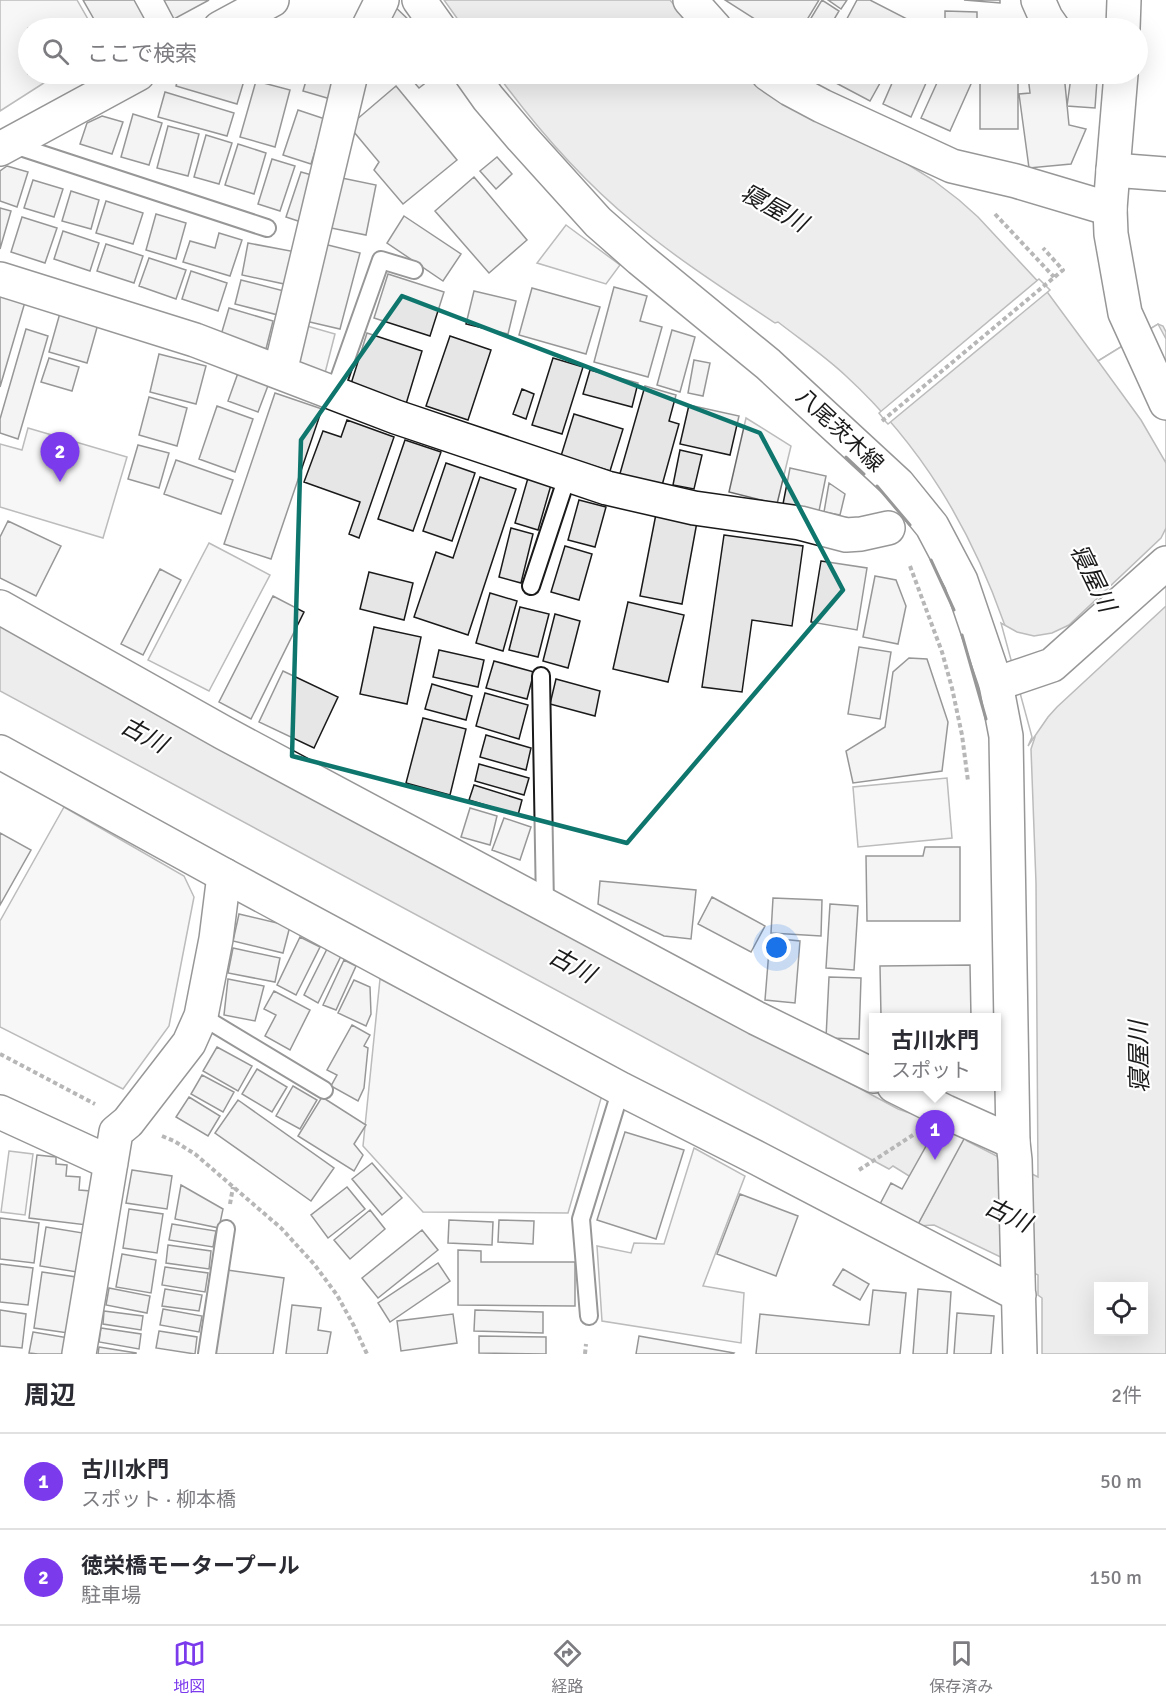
<!DOCTYPE html>
<html lang="ja">
<head>
<meta charset="utf-8">
<style>
	body { margin:0; font-family:Signika,"Noto Sans JP",sans-serif; background:#f2f2f3; color:#2b2b33 }
	.controls { position:absolute; right:18px; bottom:18px; display:grid; overflow:hidden; border-radius:0px; box-shadow:0 6px 24px #0002 }
	.controls button { width:54px; height:54px; display:grid; place-items:center; padding:0; border:0; border-bottom:2px solid #e1e1e2; background:#fff; color:#2b2b33; font:30px sans-serif }
	.you { position:absolute; left:777px; top:948px; width:21px; height:21px; margin:-15px; border:4px solid #fff; border-radius:50%; background:#1a73e8; box-shadow:0 0 0 9px #1a73e833 }
	.badge { display:grid; place-items:center; width:39px; height:39px; border-radius:50%; background:#7c3aed; color:#fff; font-size:20px; font-weight:700 }
	.pin { position:absolute; translate:-50% -50px; filter:drop-shadow(0 2px 3px #0008) }
	.pin::after { content:''; position:absolute; top:32px; width:21px; height:18px; background:inherit; clip-path:polygon(0 0,100% 0,50% 100%) }
	.popup { position:absolute; left:869px; top:1013px; width:132px; height:78px; box-sizing:border-box; display:grid; place-content:center; border-radius:0px; background:#fff; filter:drop-shadow(0 2px 4px #0005); font-size:20px; white-space:nowrap; color:#7c7c81 }
	.popup b { font-size:22px; color:#2b2b33 }
	.popup::after { content:''; position:absolute; left:50%; top:100%; margin-left:-12px; border:12px solid transparent; border-top-color:#fff }
	.list { margin:0; padding:0; list-style:none }
	h2 { display:flex; justify-content:space-between; align-items:center; height:78px; margin:0; padding:0 24px; font-size:26px }
	h2 small { font-size:20px; font-weight:400; color:#7c7c81 }
	.list li { display:grid; grid-template-columns:39px 1fr auto; gap:18px; align-items:center; box-sizing:border-box; height:96px; padding:0 24px; border-top:2px solid #e1e1e2 }
	.list b { display:block; font-size:22px; white-space:nowrap }
	.list p { margin:0; font-size:20px; white-space:nowrap; color:#7c7c81 }
	.list em { font-size:20px; font-style:normal; color:#7c7c81 }
	.icon { flex:none; width:33px; height:33px; fill:none; stroke:currentColor; stroke-width:2; stroke-linecap:round; stroke-linejoin:round }
	.map { position:relative; flex:none; width:1166px; height:1354px; overflow:hidden }
	.search { position:absolute; background:#fff; box-shadow:0 6px 24px #0002; left:18px; right:18px; top:18px; height:66px; display:flex; align-items:center; gap:15px; box-sizing:border-box; padding:0 21px; border-radius:33px; color:#7c7c81; font-size:22px }
	.sheet { height:270px; background:#fff }
	nav { display:flex; justify-content:space-around; align-items:center; box-sizing:border-box; height:84px; border-top:2px solid #e1e1e2; background:#fff; font-size:16px; color:#7c7c81 }
	nav a { display:grid; justify-items:center; gap:3px }
	nav .on { color:#7c3aed }
	.map>svg:first-child { display:block }
	.built { fill:#ededed; stroke:#6a6a6a; stroke-width:1.5 }
	.water { fill:#d7d7d7; stroke:#6a6a6a; stroke-width:1.5; fill-rule:evenodd }
	.pier { fill:#fff; stroke:#6a6a6a; stroke-width:1.5 }
	.building { fill:#e6e6e6; stroke:#1a1a1a; stroke-width:1.5 }
	.lines { fill:none; stroke-linecap:round; stroke-linejoin:round }
	.lane-casing { stroke:#1a1a1a; stroke-width:20 }
	.street-casing { stroke:#1a1a1a; stroke-width:36 }
	.secondary-casing { stroke:#1a1a1a; stroke-width:36 }
	.primary-casing { stroke:#1a1a1a; stroke-width:36 }
	.path { stroke:#5f5f5f; stroke-width:4; stroke-dasharray:4.5 3; stroke-linecap:butt }
	.lane { stroke:#fff; stroke-width:16 }
	.street { stroke:#fff; stroke-width:33 }
	.secondary { stroke:#fff; stroke-width:33 }
	.primary { stroke:#fff; stroke-width:33 }
	.wall { stroke:#1a1a1a; stroke-width:3 }
	.marked { fill:none; stroke:#0f766e; stroke-width:4.5; stroke-linejoin:round }
	.labels { text-anchor:middle; dominant-baseline:central; stroke-width:4.5; stroke-linejoin:round; paint-order:stroke }
	.street-label { font-size:22px; fill:#1a1a1a; stroke:#fff }
	.water-label { font-size:24px; font-style:italic; fill:#1a1a1a; stroke:#fff }
</style>
</head>
<body>
<div class="map">
<svg width="1166" height="1354" viewBox="0 0 1166 1354">
	<rect width="100%" height="100%" fill="#fff"/>
	<path class="built" d="M0,0H77L93,28H28V74H58L0,111Z
		M566,225L620,265L606,284L537,263Z
		M300,324L335,334L325,373L290,363Z
		M746,418L791,446L777,504L729,492Z
		M28,428L127,457L103,538L0,507V444L22,450Z
		M209,543L270,575L209,691L148,660Z
		M947,778L952,838L858,847L853,787Z
		M64,807L184,876L194,897L169,1026L123,1089L0,1027V921Z
		M380,979L602,1095L568,1213L423,1212L363,1146Z
		M694,1148L745,1176L703,1286L744,1293L741,1343L602,1321L597,1246L631,1253L634,1243L664,1244Z
		M9,1151L33,1154L25,1215L1,1212Z"/>
	<path class="water" d="M444,0H670L694,28H464Z
		M497,74H744L789,103L891,154L933,180L959,200L978,217L1045,289L1098,361L1158,324L1163,326L1166,332V1354H1042V1298L1038,1295V1275L934,1225L917,1226L935,1192L893,1166L889,1169L0,691V626L898,1109L939,1123L965,1137L967,1141L1038,1177L1036,883L1031,749L1035,737C1028,712 1021,687 1015,662C1011,649 1009,635 1004,623C970,527 921,445 846,376C825,356 801,340 778,322L775,323C727,291 677,259 633,222C583,181 535,126 497,74ZM1098,1286H1144V1332H1098Z"/>
	<path class="pier" d="M1039,279L1050,290L888,424L886,422L879,413Z
		M1158,324L1166,339V463L1141,420L1098,361Z
		M1166,528V606L1057,707L1048,717L1028,746L1032,737L1001,623L1017,632L1034,636L1052,633L1069,625L1161,538Z"/>
	<path class="building" d="M83,0H134L146,22L134,28H99Z
		M164,0H209L174,19Z
		M725,0H819L802,28H769Z
		M822,0L839,11L829,28H805Z
		M828,0H847L841,9Z
		M857,0H870L911,21L908,28H842Z
		M964,0H1000V3Z
		M390,2L413,24L411,28H378Z
		M945,11L977,12V24L945,23Z
		M197,74H246L237,104L176,86L178,78L194,83Z
		M258,74H284L282,80Z
		M308,74H341L334,100L303,91Z
		M407,74H437L419,88Z
		M819,74H885L870,101Z
		M896,74H930L911,117L883,104Z
		M941,74H972L975,75L950,131L921,118Z
		M998,74H1018V129H980V83H998Z
		M1025,74H1064L1069,125L1086,129L1071,164L1029,168L1019,94L1030,93L1028,76H1025Z
		M1071,77L1097,80L1095,108L1067,106Z
		M256,81L290,90L275,147L240,137Z
		M396,86L457,160L403,204L374,170L379,162L349,126Z
		M165,92L234,113L227,136L158,117Z
		M298,110L325,119L311,164L283,155Z
		M133,114L162,123L149,165L121,157Z
		M102,116L123,122L112,154L80,144L87,123Z
		M168,126L199,134L188,176L157,168Z
		M206,135L232,143L219,184L194,177Z
		M238,144L266,153L254,194L225,185Z
		M497,157L512,174L496,189L480,171Z
		M272,159L295,166L280,211L258,204Z
		M7,166L28,172L17,207L0,201V171Z
		M301,172L319,177L304,223L286,217Z
		M337,177L376,185L366,235L326,227Z
		M474,177L527,240L489,273L435,211Z
		M33,180L63,189L54,217L24,208Z
		M71,191L99,200L91,229L62,221Z
		M106,201L143,213L133,244L96,233Z
		M0,208L11,211L0,249Z
		M156,214L186,223L176,259L146,250Z
		M404,216L461,254L443,281L387,243Z
		M22,217L57,228L45,263L11,252Z
		M63,231L99,243L90,271L54,259Z
		M219,233L242,240L230,276L183,262L190,241L215,248Z
		M248,243L296,252L289,285L242,275Z
		M320,243L360,253L340,329L301,320Z
		M106,244L143,256L134,283L97,271Z
		M149,258L186,270L176,299L139,286Z
		M191,271L227,283L218,311L182,299Z
		M388,274L444,292L430,336L374,318Z
		M241,280L284,291L278,315L235,304Z
		M614,287L647,296L640,321L662,327L648,377L594,362Z
		M532,288L600,307L586,354L519,335Z
		M474,291L516,301L508,334L466,324Z
		M0,295L25,302L0,387Z
		M229,308L273,321L266,349L221,335Z
		M60,313L98,324L87,363L49,352Z
		M26,329L48,336L18,439L0,433V419Z
		M672,330L695,337L680,392L657,385Z
		M367,333L422,351L406,404L350,387Z
		M450,336L491,350L468,420L426,406Z
		M159,354L206,366L196,404L150,392Z
		M49,358L79,367L72,391L41,382Z
		M553,358L583,367L562,434L532,425Z
		M694,360L710,363L703,396L688,393Z
		M590,370L638,383L632,407L583,394Z
		M238,373L269,383L258,412L228,401Z
		M645,386L676,395L669,421L679,424L661,489L619,477Z
		M522,389L534,394L526,419L513,414Z
		M275,393L322,409L271,559L224,544Z
		M149,397L187,408L177,446L139,435Z
		M689,405L739,416L730,455L680,444Z
		M217,406L253,419L235,472L199,459Z
		M574,414L623,429L610,471L561,456Z
		M347,420L394,437L359,538L349,534L360,502L304,482L323,431L341,437Z
		M405,440L441,452L413,531L378,519Z
		M138,445L169,453L159,488L128,479Z
		M680,450L702,455L694,489L673,485Z
		M176,460L233,480L221,514L164,494Z
		M446,463L475,473L452,541L423,531Z
		M790,468L826,476L819,511L783,504Z
		M480,477L516,489L468,635L414,617L436,552L453,558Z
		M528,478L551,485L538,530L515,523Z
		M829,483L845,494L840,515L824,512Z
		M579,500L606,507L595,547L568,540Z
		M656,514L697,522L682,604L640,596Z
		M8,521L61,546L36,596L0,578V537Z
		M511,528L533,534L521,583L499,577Z
		M724,535L803,546L792,626L752,620L742,692L702,687Z
		M565,546L592,554L579,600L551,592Z
		M821,561L867,568L857,630L811,622Z
		M160,569L181,580L143,655L121,644Z
		M369,572L413,583L404,620L360,609Z
		M875,576L896,580L906,606L898,644L863,637Z
		M490,593L517,601L503,651L476,643Z
		M273,596L304,612L251,719L219,702Z
		M628,602L684,615L668,682L613,669Z
		M520,607L549,614L538,657L509,650Z
		M555,614L580,621L568,668L543,661Z
		M374,627L421,637L407,704L360,694Z
		M859,647L891,652L880,719L848,714Z
		M439,650L484,660L478,687L433,677Z
		M909,658L927,659L948,722L942,771L853,783L846,751L885,727L893,672Z
		M494,661L534,672L527,699L486,688Z
		M283,671L338,697L314,748L259,722Z
		M556,679L600,691L595,716L550,704Z
		M432,684L472,696L466,720L425,709Z
		M485,693L528,705L519,739L476,726Z
		M423,718L466,729L450,795L406,783Z
		M486,735L531,748L526,770L480,757Z
		M479,764L529,778L524,795L475,781Z
		M474,785L522,800L518,815L469,800Z
		M470,808L497,816L490,845L461,837Z
		M504,818L531,827L520,860L492,850Z
		M0,833L31,850L0,905Z
		M925,847H960V921H867L866,856H923Z
		M600,881L696,890L691,939L664,936L598,904Z
		M712,897L765,926L751,952L698,924Z
		M773,898L822,900L821,936L771,933Z
		M830,904L858,906L854,970L826,968Z
		M239,914L290,926L283,953L233,941Z
		M300,937L320,947L296,995L277,985Z
		M770,938L800,941L795,1003L765,1000Z
		M233,948L280,958L275,982L228,973Z
		M327,949L341,956L318,1003L304,995Z
		M344,960L356,966L336,1010L323,1005Z
		M970,965L971,1018H936V1015L881,1016L880,966Z
		M829,977L861,978L859,1039L826,1038Z
		M228,979L264,986L255,1021L224,1015Z
		M354,980L370,987L371,1014L366,1026L338,1013Z
		M274,991L310,1010L290,1050L265,1036L276,1015L264,1009Z
		M352,1025L370,1035L364,1046L368,1048L364,1088L358,1101L331,1086L337,1075L327,1070Z
		M217,1047L252,1066L238,1091L203,1071Z
		M257,1069L287,1087L272,1112L242,1094Z
		M202,1075L234,1092L223,1112L191,1094Z
		M293,1086L317,1100L300,1129L276,1116Z
		M941,1086H967V1090H948Z
		M189,1097L220,1116L208,1136L176,1117Z
		M322,1097L366,1125L354,1144L363,1155L354,1171L298,1136Z
		M238,1100L334,1168L311,1201L215,1133Z
		M939,1123L965,1137L917,1226L879,1206L891,1183L902,1189Z
		M625,1132L684,1150L656,1239L597,1220Z
		M37,1155L56,1157V1164L67,1165L66,1176L80,1177L79,1190L91,1191L87,1225L29,1218Z
		M372,1163L402,1198L382,1215L352,1179Z
		M132,1170L172,1176L167,1209L126,1203Z
		M181,1185L223,1209L219,1228L175,1219Z
		M347,1187L365,1209L328,1238L311,1215Z
		M740,1194L798,1216L776,1276L717,1254Z
		M129,1209L163,1214L157,1253L123,1248Z
		M370,1210L385,1229L350,1259L334,1240Z
		M0,1218L39,1223L34,1263L0,1259Z
		M449,1220L493,1222L492,1245L448,1243Z
		M499,1220L534,1221L533,1244L498,1242Z
		M172,1224L216,1231L213,1247L169,1240Z
		M46,1227L83,1233L77,1272L40,1266Z
		M422,1230L438,1250L378,1298L362,1278Z
		M168,1245L211,1251L209,1269L166,1263Z
		M458,1250L481,1251V1262H575V1306L458,1305Z
		M122,1254L156,1260L151,1293L116,1287Z
		M438,1263L450,1281L390,1322L378,1303Z
		M0,1264L33,1268L28,1305L0,1302Z
		M165,1267L208,1273L205,1292L162,1285Z
		M843,1269L869,1284L860,1300L833,1285Z
		M227,1270L284,1278L273,1354H215Z
		M42,1272L83,1278L75,1334L34,1328Z
		M109,1288L150,1296L147,1313L106,1305Z
		M165,1289L202,1295L199,1311L162,1306Z
		M918,1289L951,1292L947,1354H913Z
		M873,1290L906,1293L900,1354H756L760,1314L869,1325Z
		M292,1305L321,1308L318,1330L331,1332L327,1354H286Z
		M163,1309L202,1316L199,1332L160,1325Z
		M0,1310L26,1314L22,1348L0,1346Z
		M475,1310L543,1312V1333L474,1331Z
		M104,1311L143,1316L141,1330L103,1324Z
		M957,1313L994,1316L991,1354H954Z
		M453,1314L457,1343L401,1351L397,1321Z
		M101,1328L141,1334L139,1349L99,1342Z
		M159,1331L197,1337L195,1354L156,1348Z
		M33,1332L75,1339L69,1354H38L29,1353Z
		M479,1336L546,1337V1354L479,1353Z
		M639,1336L734,1353L733,1354H636Z
		M99,1347L136,1353V1354H98Z"/>
	<g class="lines">
		<defs>
			<path id="lane" d="M11,144L267,228
				M334,393L381,260L414,270
				M531,586L568,474
				M541,676L545,905
				M201,1016L324,1090
				M589,1316L581,1219L621,1089
				M207,1354L226,1229"/>
			<path id="street" d="M690,0L715,28
				M1038,0L1046,18L1053,28
				M368,28L382,0
				M768,74L790,89L822,106L952,166L1016,181L1110,209
				M0,279L195,340L396,417L607,488L694,508L800,523L846,535L861,534L888,528
				M280,372L351,74
				M0,607L224,733L756,1018L874,1076
				M894,1086L946,1112L1013,1142
				M0,1112L111,1163
				M79,1354L116,1132L128,1122L189,1043L201,1016L216,939L224,875"/>
			<path id="secondary" d="M1123,28L1124,0
				M1113,170L1121,74
				M996,684L1006,736L1013,1142L1015,1160L1020,1354
				M0,752L224,875L621,1089L759,1159L1019,1295"/>
			<path id="primary" d="M419,0L439,28
				M220,28L272,0
				M471,74L488,98L522,138L598,222L640,259L768,364L898,484L932,526L961,581L996,684L1052,665L1166,563
				M0,149L138,74
				M1166,174L1113,170L1110,209L1111,234L1125,313L1166,403"/>
		</defs>
		<use href="#lane" class="lane-casing"/>
		<use href="#street" class="street-casing"/>
		<use href="#secondary" class="secondary-casing"/>
		<use href="#primary" class="primary-casing"/>
		<path class="path" d="M995,214L1054,277
			M882,421L1063,270L1043,248
			M910,566L942,652L952,688L962,735L968,781
			M0,1054L95,1104
			M162,1136L174,1141L195,1154L281,1228L314,1264L337,1295L354,1326L367,1354
			M859,1170L913,1135
			M230,1204L233,1187
			M585,1354L586,1344"/>
		<use href="#lane" class="lane"/>
		<use href="#street" class="street"/>
		<use href="#secondary" class="secondary"/>
		<use href="#primary" class="primary"/>
		<path class="wall" d="M846,457L864,474
			M877,486L910,525
			M931,560L954,610
			M962,635L986,719"/>
	</g>
	<path d="M0 0H1166V1354H0ZM402,296L760,433L843,590L627,843L292,756L301,440Z" fill="#fff" fill-opacity=".55" fill-rule="evenodd"/>
	<path class="marked" d="M402,296L760,433L843,590L627,843L292,756L301,440Z"/>
	<g class="labels">
		<g class="street-label">
			<text transform="translate(840 430) rotate(43)">八尾茨木線</text>
		</g>
		<g class="water-label">
			<text transform="translate(774 208) rotate(29)">寝屋川</text>
			<text transform="translate(1093 578) rotate(64)">寝屋川</text>
			<text transform="translate(144 735) rotate(28)">古川</text>
			<text transform="translate(572 965) rotate(28)">古川</text>
			<text transform="translate(1139 1057) rotate(-91)">寝屋川</text>
			<text transform="translate(1008 1215) rotate(25)">古川</text>
		</g>
	</g>
</svg>
<div class="controls">
<button><svg class="icon" aria-label="locate" viewBox="0 0 24 24"><circle cx="12" cy="12" r="6"/><path d="M12 2v4M12 18v4M2 12h4M18 12h4"/></svg></button>
</div>
<div class="you"></div>
<div class="pin badge" style="left:935px;top:1160px">1</div>
<div class="popup"><b>古川水門</b>スポット</div>
<div class="pin badge" style="left:60px;top:482px">2</div>
<div class="search"><svg class="icon" aria-label="search" viewBox="0 0 24 24"><circle cx="10" cy="10" r="6"/><path d="M15 15l6 6"/></svg>ここで検索</div>
</div>
<section class="sheet">
<h2>周辺<small>2件</small></h2>
<ul class="list">
<li><span class="badge">1</span><div><b>古川水門</b><p>スポット · 柳本橋</p></div><em>50 m</em></li>
<li><span class="badge">2</span><div><b>徳栄橋モータープール</b><p>駐車場</p></div><em>150 m</em></li>
</ul>
</section>
<nav>
<a class="on"><svg class="icon" aria-label="map" viewBox="0 0 24 24"><path d="M3 6l6-2 6 2 6-2v14l-6 2-6-2-6 2zM9 4v14M15 6v14"/></svg>地図</a>
<a><svg class="icon" aria-label="directions" viewBox="0 0 24 24"><path d="M12 3l9 9-9 9-9-9zM9 14v-3h6M13 9l2 2-2 2"/></svg>経路</a>
<a><svg class="icon" aria-label="saved" viewBox="0 0 24 24"><path d="M7 4h10v16l-5-4-5 4z"/></svg>保存済み</a>
</nav>
</body>
</html>
